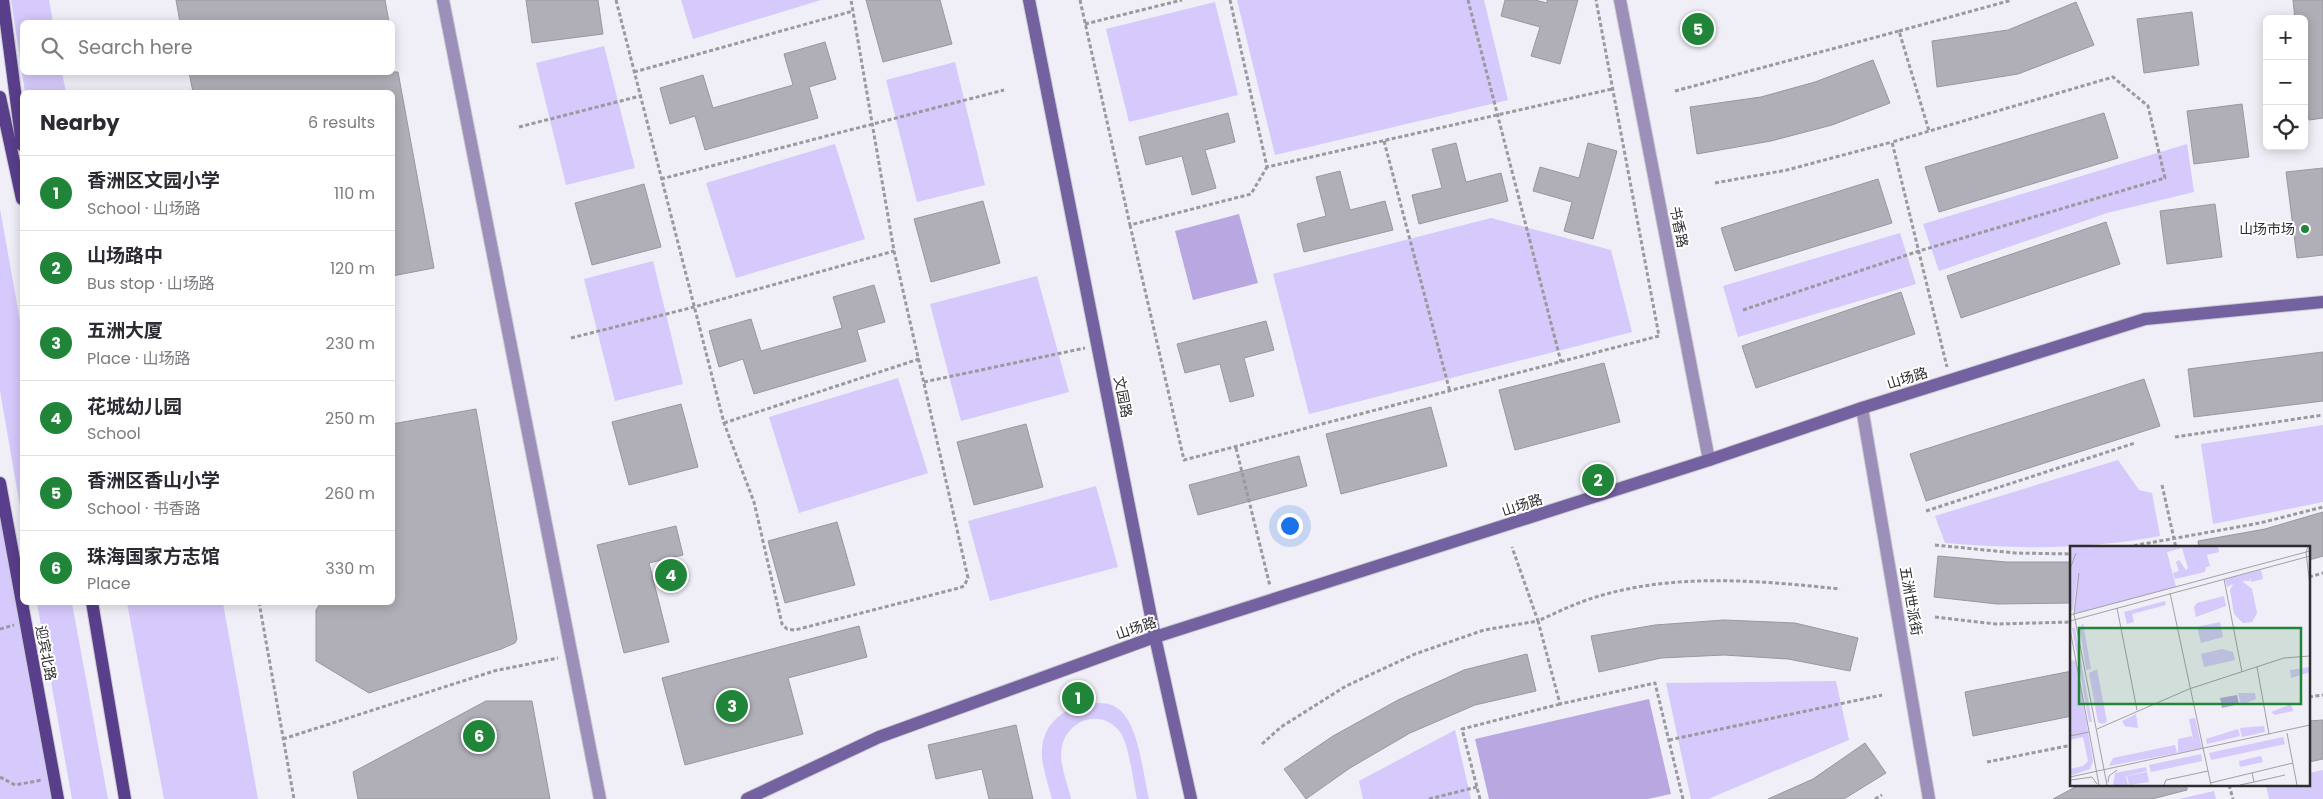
<!DOCTYPE html>
<html lang="en">
<head>
<meta charset="utf-8">
<style>
	body { margin:0; font-family:Poppins,"Noto Sans SC",sans-serif; background:#f2f2f3; color:#2b2b33 }
	.controls { position:absolute; right:15px; top:15px; display:grid; overflow:hidden; border-radius:8px; box-shadow:0 2px 12px #0003 }
	.controls button { width:45px; height:45px; display:grid; place-items:center; padding:0; border:0; border-bottom:1px solid #e1e1e2; background:#fff; color:#2b2b33; font:25px sans-serif }
	.you { position:absolute; left:1289px; top:525px; width:18px; height:18px; margin:-12px; border:4px solid #fff; border-radius:50%; background:#1a73e8; box-shadow:0 0 0 8px #1a73e833 }
	.badge { display:grid; place-items:center; width:32px; height:32px; border-radius:50%; background:#218539; color:#fff; font-size:16px; font-weight:700 }
	.pin { position:absolute; translate:-50% -50%; border:2px solid #fff; box-shadow:0 1px 5px #0006 }
	.list { margin:0; padding:0; list-style:none }
	h2 { display:flex; justify-content:space-between; align-items:center; height:65px; margin:0; padding:0 20px; font-size:21px }
	h2 small { font-size:16px; font-weight:400; color:#7c7c81 }
	.list li { display:grid; grid-template-columns:32px 1fr auto; gap:15px; align-items:center; box-sizing:border-box; height:75px; padding:0 20px; border-top:1px solid #e1e1e2 }
	.list b { display:block; font-size:19px; white-space:nowrap }
	.list p { margin:0; font-size:16px; white-space:nowrap; color:#7c7c81 }
	.list em { font-size:16px; font-style:normal; color:#7c7c81 }
	.icon { flex:none; width:28px; height:28px; fill:none; stroke:currentColor; stroke-width:2; stroke-linecap:round; stroke-linejoin:round }
	.map { position:relative; flex:none; width:2323px; height:799px; overflow:hidden }
	.search { position:absolute; background:#fff; box-shadow:0 2px 12px #0003; left:20px; top:20px; width:375px; height:55px; display:flex; align-items:center; gap:12px; box-sizing:border-box; padding:0 18px; border-radius:8px; color:#7c7c81; font-size:19px }
	.panel { position:absolute; background:#fff; box-shadow:0 2px 12px #0003; left:20px; top:90px; width:375px; height:515px; border-radius:8px }
	.map>svg:first-child { display:block }
	.green { fill:#d6c9fb }
	.water { fill:#b8a7e1 }
	.building { fill:#b0aeb6; stroke:#98979e }
	.lines { fill:none; stroke-linecap:round; stroke-linejoin:round }
	.street-casing { stroke:#cdcbd2; stroke-width:14 }
	.secondary-casing { stroke:#cdcbd2; stroke-width:14 }
	.primary-casing { stroke:#cdcbd2; stroke-width:14 }
	.path { stroke:#9a999e; stroke-width:3; stroke-dasharray:4 2.5; stroke-linecap:butt }
	.street { stroke:#9c90bb; stroke-width:12 }
	.secondary { stroke:#7461a0; stroke-width:12 }
	.primary { stroke:#593e8b; stroke-width:12 }
	.poi-dot { fill:#218539; stroke:#fff; stroke-width:2 }
	.labels { text-anchor:middle; dominant-baseline:central; stroke-width:4; stroke-linejoin:round; paint-order:stroke }
	.street-label { font-size:14px; fill:#2d2c2f; stroke:#fff }
	.poi-label { font-size:14px; fill:#2d2c2f; stroke:#fff; text-anchor:end }
	.inset-road { fill:none; stroke:#a2a0a6; stroke-width:1 }
	.view { fill:#218539; fill-opacity:0.15; stroke:#218539; stroke-width:2.5 }
	.inset-edge { fill:none; stroke:#2d2c2f; stroke-width:2.5 }
</style>
</head>
<body>
<div class="map">
<svg width="2323" height="799" viewBox="0 0 2323 799">
	<rect width="100%" height="100%" fill="#f0eef6"/>
	<path class="green" d="M11,0H49L53,22H22V72L62,73L66,92H25Z
		M681,0H821L693,39Z
		M1237,0H1484L1508,100L1275,155Z
		M1215,2L1238,95L1129,122L1106,29Z
		M604,46L635,168L566,185L536,63Z
		M955,62L985,185L917,202L886,80Z
		M835,144L865,239L736,278L706,183Z
		M2187,144L2194,192L2107,213L1939,271L1923,224Z
		M0,209L22,332V518L0,391Z
		M1491,218L1611,250L1632,332L1309,414L1273,274Z
		M1900,233L1916,284L1738,337L1723,286Z
		M653,261L683,384L615,401L584,279Z
		M1037,276L1069,392L961,421L930,304Z
		M898,378L928,473L799,513L769,417Z
		M2323,425V502L2213,524L2201,444Z
		M2118,460L2139,490L2152,493L2160,536C2085,550 2021,549 1945,543L1935,516Z
		M1096,486L1118,567L990,601L968,521Z
		M0,490L55,799H0Z
		M37,603H72L108,799H72Z
		M127,603H223L258,799H164Z
		M1836,681L1849,740L1708,799H1691L1666,683Z
		M1091,703C1100,703 1109,702 1117,708C1139,722 1143,775 1149,799H1137C1133,781 1130,751 1122,735C1106,708 1069,717 1062,746C1058,762 1068,784 1071,799H1052C1048,783 1041,765 1042,750C1043,723 1066,706 1091,703Z
		M1455,730L1471,799H1363L1359,781Z
		M2323,770V799H2269L2266,786L2309,785V773Z
		M2214,791L2216,799H2179Z"/>
	<path class="water" d="M1239,214L1258,283L1193,300L1175,231Z
		M1649,699L1671,794L1648,799H1489L1475,739Z"/>
	<path class="building" d="M176,0H385L389,22H180Z
		M526,0H598L603,34L532,43Z
		M866,0H940L952,44L883,62Z
		M1505,0H1535L1547,3V0H1578L1560,64L1531,56L1540,27L1501,16Z
		M2293,0H2323V118L2309,120L2304,87V19H2295Z
		M2076,2L2094,45L2018,74L1937,87L1932,41L2008,30Z
		M2192,12L2199,65L2144,73L2137,19Z
		M825,42L836,79L809,87L818,118L705,150L695,116L670,124L660,88L703,75L713,108L793,85L784,54Z
		M1873,60L1890,103L1832,125L1771,141L1697,154L1690,107L1761,97L1815,82Z
		M189,72H398L434,268L392,276V92H193Z
		M2242,104L2249,157L2194,164L2187,111Z
		M1228,113L1235,142L1205,150L1216,188L1192,195L1182,156L1146,165L1139,137Z
		M2104,113L2118,158L1939,212L1925,167Z
		M1456,143L1466,182L1501,173L1508,201L1419,224L1412,195L1442,188L1432,149Z
		M1588,143L1617,151L1593,239L1564,231L1572,202L1533,191L1540,167L1579,178Z
		M2323,168V255L2297,258L2286,172Z
		M1340,171L1350,210L1385,201L1393,230L1304,252L1297,224L1326,216L1316,177Z
		M1878,179L1892,223L1735,271L1721,228Z
		M644,184L661,247L592,265L575,203Z
		M983,201L1000,263L931,282L914,219Z
		M2215,204L2222,257L2167,264L2160,211Z
		M2106,222L2120,264L1961,318L1947,276Z
		M874,285L885,322L857,330L866,361L754,394L743,359L719,367L709,331L751,319L761,351L842,328L833,297Z
		M1901,292L1915,334L1756,388L1742,346Z
		M1266,321L1274,350L1244,358L1254,396L1230,402L1220,364L1185,373L1177,344Z
		M2323,352V401L2194,417L2188,369Z
		M1604,363L1620,422L1515,450L1499,390Z
		M2144,379L2160,426L1926,501L1910,454Z
		M681,404L698,467L629,485L612,422Z
		M1431,407L1447,466L1341,494L1326,434Z
		M476,409L517,639L515,643L501,649L369,693L316,661V610L321,602H392V424Z
		M1026,424L1043,487L974,505L957,442Z
		M1299,456L1307,486L1198,515L1189,485Z
		M2323,512V556L2309,560V548H2199L2198,541L2265,529Z
		M837,522L855,585L785,603L768,541Z
		M676,526L683,555L649,563L669,642L624,653L597,545Z
		M1938,556L2006,562H2072V603L1997,604L1934,597Z
		M1724,620L1795,623L1858,638L1850,671L1788,659L1724,655L1661,658L1599,672L1591,636L1655,625Z
		M859,626L867,657L788,678L803,734L685,765L662,678Z
		M1527,654L1536,691L1475,705L1410,733L1350,768L1306,799L1284,769L1333,736L1398,700L1464,670Z
		M2072,671V716L1973,736L1965,692Z
		M486,701H532L550,799H358L353,772Z
		M2323,720V759L2309,762V721Z
		M1016,725L1033,799H989L982,769L936,779L928,745Z
		M1865,743L1886,773L1844,799H1768L1813,779Z
		M2079,785H2187V790L2152,799H2053Z"/>
	<g class="lines">
		<defs>
			<path id="street" d="M443,0L600,799
				M1620,0L1709,460
				M1862,408L1929,799"/>
			<path id="secondary" d="M1029,0L1155,637L1191,799
				M747,799L879,737L1149,639L1709,460L1862,408L2145,319L2323,302"/>
			<path id="primary" d="M3,0L22,145
				M0,97L22,199
				M0,483L58,799
				M92,602L125,799"/>
		</defs>
		<use href="#street" class="street-casing"/>
		<use href="#secondary" class="secondary-casing"/>
		<use href="#primary" class="primary-casing"/>
		<path class="path" d="M616,0L724,423L754,502L782,624L787,629L795,630L959,588L964,586L968,578L894,251L851,0
			M1080,0L1130,225L1251,194L1267,167
			M1230,0L1267,167L1612,89
			M1468,0L1561,362
			M1085,24L1182,0
			M1899,31L2012,0
			M634,72L853,11
			M1675,91L1899,31L1929,131
			M519,127L640,96
			M1384,141L1450,392
			M661,179L1004,90
			M1715,183L1787,170L1892,142
			M1130,225L1184,460L1659,336L1596,0
			M1743,310L1919,251L2165,178L2148,106L2113,77L1892,142L1947,367
			M571,338L694,307L894,251
			M924,382L1085,348
			M724,423L919,359
			M2175,437L2323,415
			M1236,448L1270,586
			M2162,485L2176,548
			M1926,511L2135,443
			M1935,545L2015,553L2072,554
			M2121,548L2260,523L2323,507
			M2309,577L2323,573
			M259,602L294,799
			M1935,617L1996,624L2072,622
			M0,629L14,625
			M2309,697L2323,695
			M283,739L494,671L558,658
			M1669,740L1882,695
			M1262,744L1281,727L1346,686L1415,654L1484,630L1538,621L1512,547
			M1987,762L2072,745
			M0,777L15,785L42,780
			M2229,785L2233,799
			M1429,799L1477,787
			M1480,799L1462,729L1560,704
			M1683,799L1655,683L1560,704L1538,621C1553,614 1568,607 1584,601C1665,572 1755,580 1840,589
			M1875,799L1882,795"/>
		<use href="#street" class="street"/>
		<use href="#secondary" class="secondary"/>
		<use href="#primary" class="primary"/>
	</g>
	<circle class="poi-dot" cx="2305" cy="229" r="5"/>
	<g class="labels">
		<g class="street-label">
			<text transform="translate(1679 227) rotate(79)">书香路</text>
			<text transform="translate(1907 378) rotate(-17)">山场路</text>
			<text transform="translate(1123 397) rotate(79)">文园路</text>
			<text transform="translate(1522 505) rotate(-18)">山场路</text>
			<text transform="translate(1911 601) rotate(80)">五洲世派街</text>
			<text transform="translate(1136 628) rotate(-19)">山场路</text>
			<text transform="translate(46 653) rotate(79)">迎宾北路</text>
		</g>
		<g class="poi-label">
			<text x="2295" y="229">山场市场</text>
		</g>
	</g>
	<g transform="translate(2070 546)">
		<rect width="240" height="240" fill="#f0eef6"/>
		<path d="M0,1H148L149,6L137,9L140,20L136,21L135,26L105,33L103,27L109,25L106,16L109,14L116,24L118,22L112,2L97,6L106,41L4,68L8,26L3,64H0ZM191,24L193,33L181,36L180,31V35H172L182,43L187,67L182,76L173,77L164,68L160,44L163,38L157,41L155,33ZM154,50L156,60L126,71L124,61L127,57ZM95,55L96,59L62,68L64,76L57,78L54,66ZM150,76L153,91L131,97L127,81ZM13,77L21,123L16,124L10,82ZM2,82H5L22,176H19ZM152,103L163,106L165,114L134,121L131,108ZM6,114L23,215L20,223L0,230V223L13,220L18,215L13,191L0,194V115ZM240,121V126L221,132L220,124ZM27,123L37,176L32,178L28,176L19,127ZM168,147H185L186,153L171,159ZM221,158L223,165L205,169L201,166ZM66,168L68,182L55,180L52,175ZM125,172L132,202L108,207V193L122,190L124,197L119,173ZM194,180L195,186L172,191L170,182ZM168,183L170,190L137,198L136,193ZM213,191L215,198L141,214L139,207ZM105,199L107,207L39,220L43,212ZM131,208L132,215L81,226L79,219ZM191,210L193,216L170,221L169,215ZM76,221L77,225L56,230L58,239H43L45,227ZM77,226L79,236L59,239L57,230Z" fill="#d6c9fb"/>
		<path d="M167,149L169,158L152,162L150,152Z" fill="#b8a7e1"/>
		<path class="inset-road" d="M238,1L236,6L240,40M0,23L6,7M9,27L4,68L37,239M154,33L172,126M100,47L141,239M47,62L67,164M0,69L240,5M0,75L240,10M0,83L29,239M187,121L199,188M27,183L119,143L214,112L240,110M217,187L227,239M0,190L19,186M0,231L240,179M1,234L22,231L27,238M38,236L39,230L47,224M184,236L215,229M140,237L223,217M94,239L96,234L138,225M170,239L184,236L182,227"/>
		<path class="view" d="M9,82H231V158H9Z"/>
		<rect width="240" height="240" class="inset-edge"/>
	</g>
</svg>
<div class="controls">
<button>+</button>
<button>−</button>
<button><svg class="icon" aria-label="locate" viewBox="0 0 24 24"><circle cx="12" cy="12" r="6"/><path d="M12 2v4M12 18v4M2 12h4M18 12h4"/></svg></button>
</div>
<div class="you"></div>
<div class="pin badge" style="left:1078px;top:698px">1</div>
<div class="pin badge" style="left:1598px;top:480px">2</div>
<div class="pin badge" style="left:732px;top:706px">3</div>
<div class="pin badge" style="left:671px;top:575px">4</div>
<div class="pin badge" style="left:1698px;top:29px">5</div>
<div class="pin badge" style="left:479px;top:736px">6</div>
<div class="search"><svg class="icon" aria-label="search" viewBox="0 0 24 24"><circle cx="10" cy="10" r="6"/><path d="M15 15l6 6"/></svg>Search here</div>
<section class="panel">
<h2>Nearby<small>6 results</small></h2>
<ul class="list">
<li><span class="badge">1</span><div><b>香洲区文园小学</b><p>School · 山场路</p></div><em>110 m</em></li>
<li><span class="badge">2</span><div><b>山场路中</b><p>Bus stop · 山场路</p></div><em>120 m</em></li>
<li><span class="badge">3</span><div><b>五洲大厦</b><p>Place · 山场路</p></div><em>230 m</em></li>
<li><span class="badge">4</span><div><b>花城幼儿园</b><p>School</p></div><em>250 m</em></li>
<li><span class="badge">5</span><div><b>香洲区香山小学</b><p>School · 书香路</p></div><em>260 m</em></li>
<li><span class="badge">6</span><div><b>珠海国家方志馆</b><p>Place</p></div><em>330 m</em></li>
</ul>
</section>
</div>
</body>
</html>
